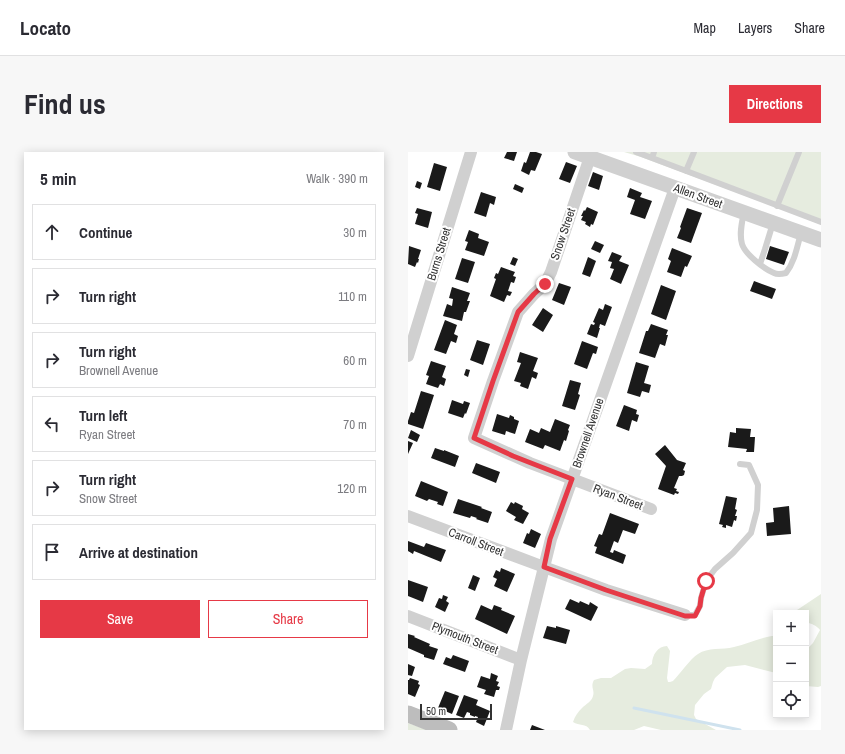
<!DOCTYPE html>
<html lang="en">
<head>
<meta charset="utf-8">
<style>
	body { margin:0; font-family:"Archivo Narrow",sans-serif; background:#f7f7f7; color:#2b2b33 }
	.controls { position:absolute; right:12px; bottom:12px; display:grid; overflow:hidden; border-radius:0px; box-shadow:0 2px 10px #0003 }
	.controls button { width:36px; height:36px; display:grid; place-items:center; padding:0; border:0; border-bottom:1px solid #e1e1e2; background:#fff; color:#2b2b33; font:20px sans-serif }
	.scale { position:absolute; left:12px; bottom:10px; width:72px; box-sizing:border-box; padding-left:4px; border:2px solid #333; border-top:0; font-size:11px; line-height:14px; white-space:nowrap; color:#333; -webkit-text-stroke:3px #fff; paint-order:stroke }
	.stop { position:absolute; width:12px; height:12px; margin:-9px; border:3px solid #e63946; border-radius:50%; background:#fff }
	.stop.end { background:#e63946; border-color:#fff; box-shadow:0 1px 4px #0008 }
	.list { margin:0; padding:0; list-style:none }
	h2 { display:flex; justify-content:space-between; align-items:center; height:52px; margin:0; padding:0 16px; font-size:17px }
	h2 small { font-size:13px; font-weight:400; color:#7c7c81 }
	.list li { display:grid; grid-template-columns:26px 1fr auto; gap:12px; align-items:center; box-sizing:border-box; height:56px; margin:0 8px 8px; padding:0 8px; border:1px solid #e1e1e2; border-radius:0px }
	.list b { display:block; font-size:15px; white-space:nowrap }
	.list p { margin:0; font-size:13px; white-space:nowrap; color:#7c7c81 }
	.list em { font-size:13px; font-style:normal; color:#7c7c81 }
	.actions { display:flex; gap:8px; padding:12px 16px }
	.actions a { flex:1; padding:9px 0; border:1px solid #e63946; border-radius:0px; text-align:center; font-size:14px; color:#e63946 }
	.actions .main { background:#e63946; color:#fff }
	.icon { flex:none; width:22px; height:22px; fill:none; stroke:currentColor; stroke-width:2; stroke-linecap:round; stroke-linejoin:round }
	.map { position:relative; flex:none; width:413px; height:578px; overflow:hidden; border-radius:0px }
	header { display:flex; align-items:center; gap:24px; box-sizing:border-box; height:56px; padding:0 20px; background:#fff; border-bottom:1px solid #e1e1e2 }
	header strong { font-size:19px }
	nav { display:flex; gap:22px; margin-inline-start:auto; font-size:14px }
	.intro { display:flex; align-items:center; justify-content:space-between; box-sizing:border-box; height:96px; padding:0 24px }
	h1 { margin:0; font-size:28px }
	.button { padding:10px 18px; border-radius:0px; background:#e63946; color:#fff; font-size:14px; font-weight:700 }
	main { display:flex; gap:24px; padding:0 24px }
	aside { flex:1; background:#fff; border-radius:0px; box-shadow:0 2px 10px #0003 }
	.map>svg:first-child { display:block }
	.green { fill:#e6ecdf }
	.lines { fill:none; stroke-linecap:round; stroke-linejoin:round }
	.stream { stroke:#cfe2ee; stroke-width:3 }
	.building { fill:#1a1a1a }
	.service { stroke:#d0d0d0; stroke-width:6 }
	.minor { stroke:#d0d0d0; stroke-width:12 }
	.tertiary { stroke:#d0d0d0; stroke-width:15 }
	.secondary { stroke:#bdbdbd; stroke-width:17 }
	.route { stroke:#e63946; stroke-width:5 }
	.labels { text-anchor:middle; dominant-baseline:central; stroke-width:4; stroke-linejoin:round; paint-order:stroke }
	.street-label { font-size:12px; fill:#333; stroke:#fff }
</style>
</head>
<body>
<header>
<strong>Locato</strong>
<nav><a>Map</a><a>Layers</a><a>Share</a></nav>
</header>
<div class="intro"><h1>Find us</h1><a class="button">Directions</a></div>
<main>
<aside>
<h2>5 min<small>Walk · 390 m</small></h2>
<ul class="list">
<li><svg class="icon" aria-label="ahead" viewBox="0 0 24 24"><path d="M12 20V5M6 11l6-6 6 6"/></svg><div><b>Continue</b></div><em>30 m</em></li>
<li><svg class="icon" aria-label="right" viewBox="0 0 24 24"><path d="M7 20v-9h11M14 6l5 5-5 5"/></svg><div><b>Turn right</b></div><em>110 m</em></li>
<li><svg class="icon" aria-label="right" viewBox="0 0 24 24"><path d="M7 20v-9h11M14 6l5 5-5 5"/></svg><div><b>Turn right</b><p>Brownell Avenue</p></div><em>60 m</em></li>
<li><svg class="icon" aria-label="left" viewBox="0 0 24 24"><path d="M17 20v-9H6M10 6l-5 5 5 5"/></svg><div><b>Turn left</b><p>Ryan Street</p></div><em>70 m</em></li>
<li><svg class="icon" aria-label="right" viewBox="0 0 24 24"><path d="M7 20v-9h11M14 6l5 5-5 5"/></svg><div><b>Turn right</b><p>Snow Street</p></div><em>120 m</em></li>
<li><svg class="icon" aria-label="arrive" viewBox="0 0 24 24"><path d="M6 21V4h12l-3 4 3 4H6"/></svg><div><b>Arrive at destination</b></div></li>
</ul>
<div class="actions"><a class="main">Save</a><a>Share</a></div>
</aside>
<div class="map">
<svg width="413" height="578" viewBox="0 0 413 578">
	<rect width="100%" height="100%" fill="#fff"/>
	<path class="green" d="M216,0H413V72L233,5Z
		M413,442V534L410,535L398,534V498L405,491L412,478C408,473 404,472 398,470V461H388L389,458Z
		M364,484H368V521L337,513L319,515L307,526L305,530L303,537L296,542L287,553L286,563L288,567L308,578H253L236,574L226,578H182C178,571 171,574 165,570C167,564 170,560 174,556C178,552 184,549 185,544C187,538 182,535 186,528L193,526H203L217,517L223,516L237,517L244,512C244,503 250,494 259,494L262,499L259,526L260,530H262L265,529C272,522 282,507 290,502C300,495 314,498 326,495C339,492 351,486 364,484Z
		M0,571L19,578H0Z"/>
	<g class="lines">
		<path class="stream" d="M226,556L332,578"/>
	</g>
	<path class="building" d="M99,0H109L106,9L96,6Z
		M122,0H128L134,2L127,19L123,18L121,23L113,19L116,10L118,11Z
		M158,10L169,14L162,31L151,27Z
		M26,11L39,15L32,39L19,35Z
		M185,20L195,24L191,38L180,34Z
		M9,29L14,31L12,37L7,35Z
		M107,32L116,36L114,41L105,37Z
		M222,36L234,41L232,45L244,49L237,67L222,62L227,48L219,45Z
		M73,40L88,45L86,53L82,51L78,65L66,61Z
		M179,55L190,60L185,73L183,72L182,75L177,72L178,70L173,68L175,64H173L176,58L177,59Z
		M9,56L24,60L20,76L7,72L10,62L7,61Z
		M279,56L294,61L283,91L269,86L273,76L272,75Z
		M61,78L71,82L70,86L81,90L76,104L57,98L60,90L57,89Z
		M187,89L196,93L192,101L183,97Z
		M1,94L13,98L10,107H11L10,111L9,110L7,115L0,112Z
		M362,94L381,100L376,113L358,107Z
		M264,96L284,104L279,115L277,114L273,125L259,120L263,109L260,107Z
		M204,100L214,104L211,109L221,113L213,132L202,127L206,117L202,116L204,110L200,109Z
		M105,105L110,107L107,114L102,112Z
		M180,105L188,109L182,125L174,122Z
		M54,106L67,110L60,131L47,127Z
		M93,115L107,120L105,124L108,125L106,131L103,130L100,139L104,140L102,144L99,143L96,150L82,144L88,127L86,126L88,121L90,122Z
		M346,129L368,137L364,147L342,139Z
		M151,131L163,135L156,153L144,148Z
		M253,133L268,139L258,168L243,162Z
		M44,135L62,141L59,149H62L58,160H56L54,169L35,164L39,152L44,154L45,147L41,146Z
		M197,152L204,155L197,174L192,172L191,176H192L189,186L179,182L183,172L186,173L187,171L185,170L191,156L195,158Z
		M135,156L145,163L135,180L124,173Z
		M37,168L49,173L46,182L50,184L48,191L43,189L38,202L26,198Z
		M243,172L260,178L258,183H260L257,194L252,192L247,206L231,201L238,179H240Z
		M69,188L82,192L75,213L62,208Z
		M174,189L190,195L188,202L185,201L179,217L166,212Z
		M112,200L130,206L125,219L130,221L128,227L124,225L120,237L112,234L113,231L106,229L113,211L109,210Z
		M23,209L38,214L34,225L38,227L36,234L32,232L30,236L18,232L21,224L18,223Z
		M228,210L241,214L236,231L243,233L241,241L234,239L232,245L219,241Z
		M58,217L62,218L60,225L56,223Z
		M162,228L173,231L170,242L172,243L167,258L154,254Z
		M13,239L26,243L15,277L0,272V269L3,260L6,261Z
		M44,248L55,252L56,249L62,251L58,262L57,261L55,266L40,261Z
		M216,253L229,258L228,262L231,263L229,270L224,268L221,279L208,274Z
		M89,262L101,266L102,263L106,265V267L111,269L107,282L98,279L97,283L84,279Z
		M147,267L162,273L160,278L161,279L158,289L156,288L152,299L137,293L135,297L117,290L122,277L131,281L133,276L142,280Z
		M328,276L343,277L342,285H347L346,300H338L339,297L320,295L322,280L328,281Z
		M3,278L12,283L9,290L0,286Z
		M0,289L5,291L0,302Z
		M257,293L269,308L278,311L275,318L277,319L276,323L274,324H271L266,336L269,337L268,339L271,340L270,342L267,341L266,343L250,337L258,314L247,302Z
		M27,296L36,299V298L51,304L47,315L23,306Z
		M68,311L92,320L88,331L64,321Z
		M13,329L40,340L35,354L29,352L30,350L21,347L19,349L7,344Z
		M318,344L329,346L327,357L329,358L327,364H329L328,369L326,368L324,375L318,373V376L314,375L315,373L311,372Z
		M50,347L74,355L73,356L84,360L80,371L68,367L69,366L63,364L62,366L45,361Z
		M103,350L106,352L107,350L115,354L114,357L121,361L115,372L106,368L108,365L98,359Z
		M381,354L383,382L359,384L358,371L366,370L365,356Z
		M202,361L231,372L227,382L215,378L210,391L206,389L202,400L205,401L206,398L218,403L215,412L187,401L189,395L186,394L191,382L194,383Z
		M123,377L133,382L127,396L115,391L119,381L121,382Z
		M0,389L16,395L18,391L38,398L33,410L6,399L5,402L0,399Z
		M93,416L107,422L99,440L86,434L89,427L85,425L88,418L92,420Z
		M65,423L72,426L67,439L60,436Z
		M0,428L20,435L15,450L0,444Z
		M35,443L40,445L38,449L41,451L37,460L27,455L31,446L34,447Z
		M162,447L171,451L172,449L181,453L182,450L190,455L183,469L157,457Z
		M73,453L84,458L86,453L94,456L93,458L107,464L99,482L67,467Z
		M139,474L148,476V474L162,478L158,492L135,486Z
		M0,482L7,484L6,485L22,492L21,494L30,497L26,508L16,505V503L0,496Z
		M45,503L61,509L57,520L35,512L38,505L43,507Z
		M0,512L7,515L4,524L0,523Z
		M83,521L90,524L88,529L91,530L89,534L92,535L91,538H88L86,545L76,542L78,538L69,535L73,524L82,527Z
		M2,526L11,529L10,532L12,533L7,545L0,542V528H1Z
		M37,539L51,544L44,562L30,556Z
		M56,543L70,548L68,553L82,559L76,574L68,570L70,565L67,564V565L62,563V561L59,560L56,566L48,563Z
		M124,573L137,578H122Z"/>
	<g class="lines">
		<path class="service" d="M228,0L244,6
			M246,0L244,6L413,70
			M278,19L286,0
			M369,54L391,0
			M336,60C334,70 331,82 334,92C337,102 356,117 366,121C370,123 374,122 378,121C387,109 389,95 393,81
			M352,112L357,97L365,71
			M277,463H287L292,454L293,446L298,429L307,417L325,401L343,381L349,358L350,333L341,313L332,312"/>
		<path class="minor" d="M182,5L143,120L137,132L126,142L110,160L85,229L66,286L122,311L243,357
			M0,204L63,0
			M0,364L136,415L198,438L277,463
			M0,464L113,508
			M98,578L113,508L143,387L267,36"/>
		<path class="tertiary" d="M167,0L413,88"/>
		<path class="secondary" d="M0,562L41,578"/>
	</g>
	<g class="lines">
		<path class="route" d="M137,132L126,142L110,160L85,229L66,286L105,304L164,327L142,387L136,415L198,438L277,464H287L292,454L293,446L298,429"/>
	</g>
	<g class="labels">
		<g class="street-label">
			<text transform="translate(290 44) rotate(20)">Allen Street</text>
			<text transform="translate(155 82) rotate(-71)">Snow Street</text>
			<text transform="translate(31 102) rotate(-73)">Burns Street</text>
			<text transform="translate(180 281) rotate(-71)">Brownell Avenue</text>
			<text transform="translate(210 345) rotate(21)">Ryan Street</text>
			<text transform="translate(68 390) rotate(21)">Carroll Street</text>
			<text transform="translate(57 486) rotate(21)">Plymouth Street</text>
		</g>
	</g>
</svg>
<div class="controls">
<button>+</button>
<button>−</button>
<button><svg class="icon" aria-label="locate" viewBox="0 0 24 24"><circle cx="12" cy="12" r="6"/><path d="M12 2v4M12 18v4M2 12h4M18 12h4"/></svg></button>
</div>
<div class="scale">50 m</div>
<div class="stop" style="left:298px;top:429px"></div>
<div class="stop end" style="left:137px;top:132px"></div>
</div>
</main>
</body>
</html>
